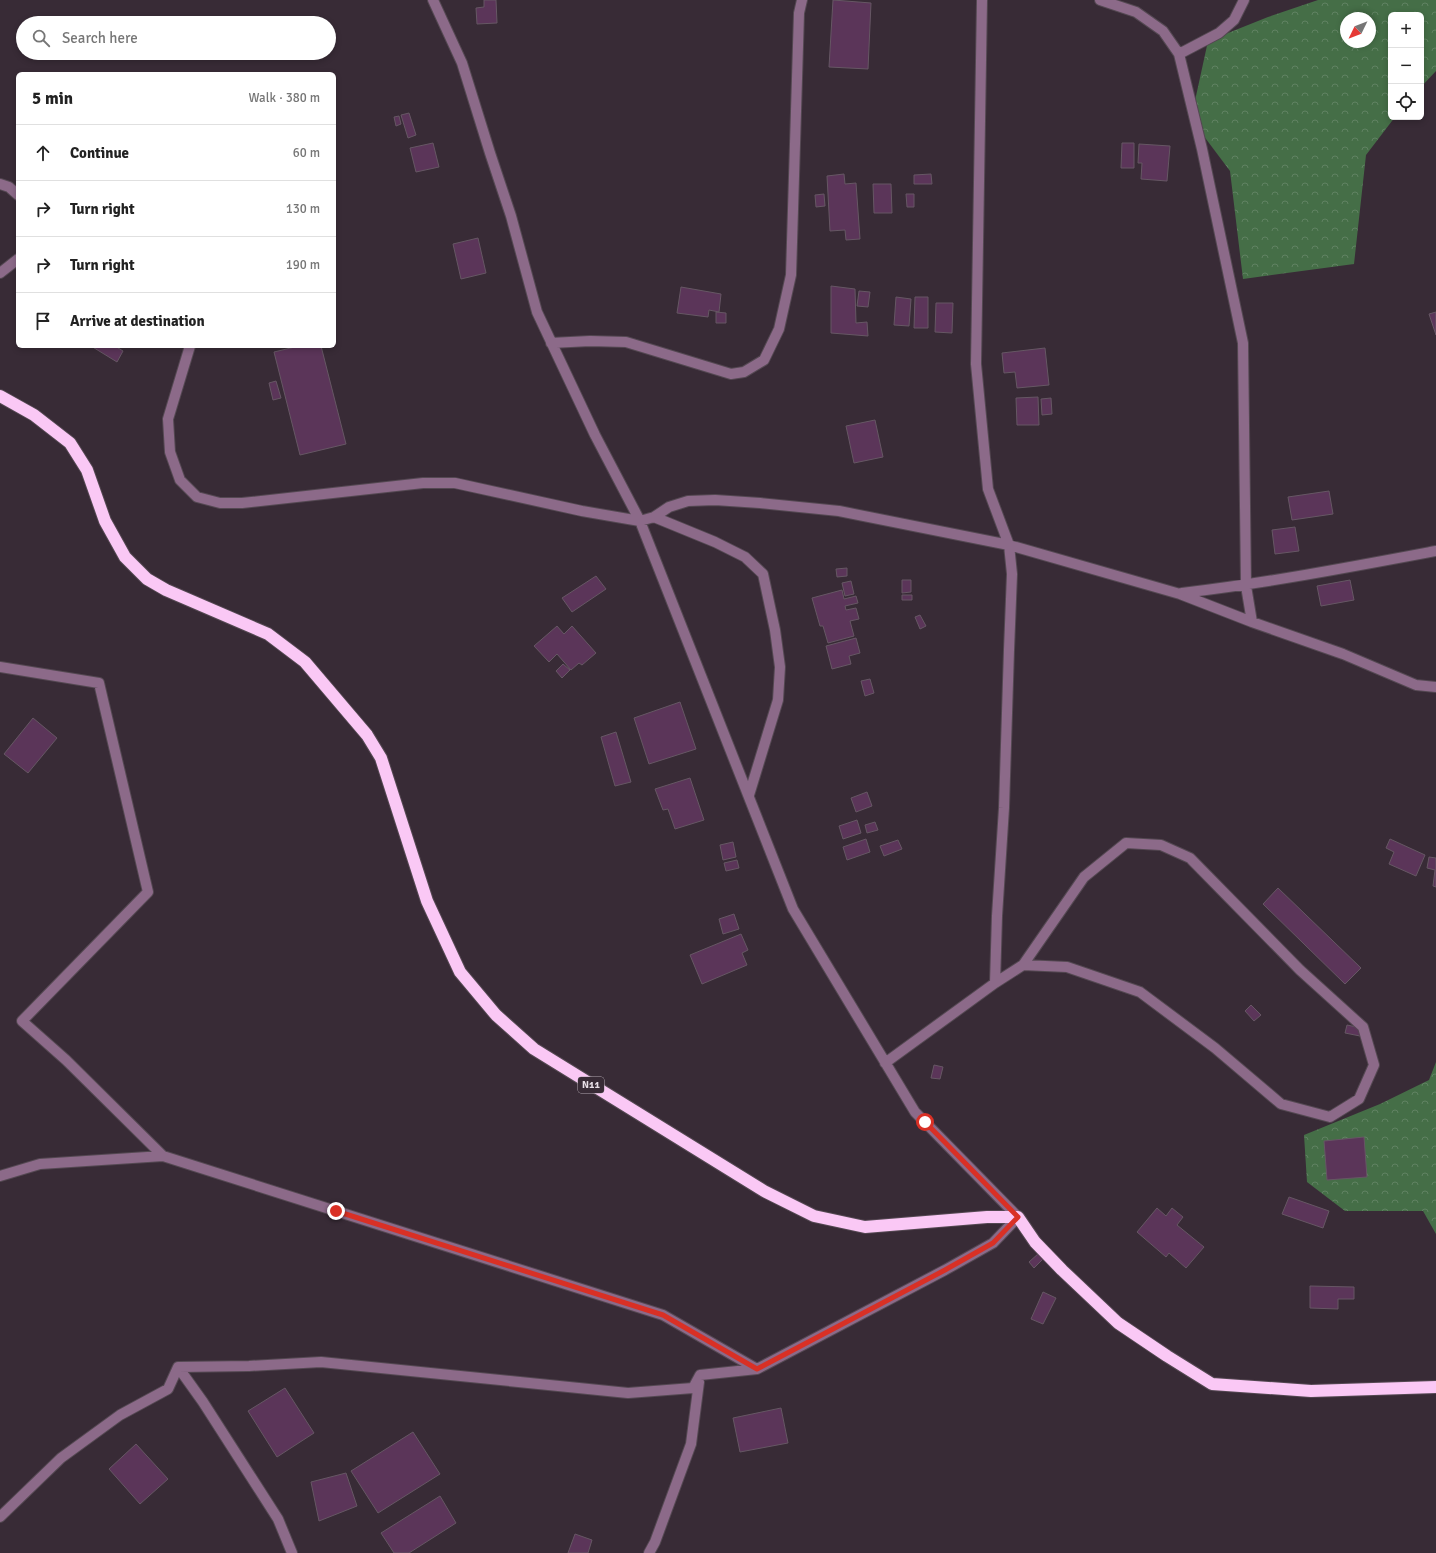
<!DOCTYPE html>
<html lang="en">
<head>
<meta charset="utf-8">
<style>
	body { margin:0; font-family:Signika,sans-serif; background:#f6f6f6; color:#222 }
	.controls { position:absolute; right:12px; top:12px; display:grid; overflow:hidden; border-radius:6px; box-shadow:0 2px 6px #0003 }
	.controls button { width:36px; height:36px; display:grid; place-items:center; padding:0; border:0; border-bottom:1px solid #e0e0e0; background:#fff; color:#222; font:20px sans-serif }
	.compass { position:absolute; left:1340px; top:12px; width:36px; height:36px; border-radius:50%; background:#fff; box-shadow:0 2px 6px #0003; rotate:227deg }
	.stop { position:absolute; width:12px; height:12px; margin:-9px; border:3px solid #d93025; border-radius:50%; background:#fff }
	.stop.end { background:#d93025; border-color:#fff; box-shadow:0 1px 4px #0008 }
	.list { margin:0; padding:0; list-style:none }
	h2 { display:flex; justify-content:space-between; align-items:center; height:52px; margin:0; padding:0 16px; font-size:17px }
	h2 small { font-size:13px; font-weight:400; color:#767676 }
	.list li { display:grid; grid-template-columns:26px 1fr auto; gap:12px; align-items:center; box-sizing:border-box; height:56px; padding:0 16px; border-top:1px solid #e0e0e0 }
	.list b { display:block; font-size:15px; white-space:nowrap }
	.list em { font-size:13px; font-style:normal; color:#767676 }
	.icon { flex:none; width:22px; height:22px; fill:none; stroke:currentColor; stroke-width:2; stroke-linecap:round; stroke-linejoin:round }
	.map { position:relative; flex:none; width:1436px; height:1553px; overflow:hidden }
	.search { position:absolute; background:#fff; box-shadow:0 2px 6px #0003; left:16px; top:16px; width:320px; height:44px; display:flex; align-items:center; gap:10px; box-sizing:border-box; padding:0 14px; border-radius:22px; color:#767676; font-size:15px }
	.panel { position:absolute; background:#fff; box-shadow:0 2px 6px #0003; left:16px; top:72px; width:320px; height:276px; border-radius:6px }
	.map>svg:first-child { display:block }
	.forest { fill:url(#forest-crowns); fill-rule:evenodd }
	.building { fill:#5b3559; stroke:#665764 }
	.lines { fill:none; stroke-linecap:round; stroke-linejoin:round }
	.minor-casing { stroke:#544852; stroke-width:12 }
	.highway-casing { stroke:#544852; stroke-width:14 }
	.minor { stroke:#8c6a89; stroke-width:10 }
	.highway { stroke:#fac8f5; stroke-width:12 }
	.route { stroke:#d93025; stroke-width:5 }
	.labels { text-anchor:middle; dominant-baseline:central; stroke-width:3.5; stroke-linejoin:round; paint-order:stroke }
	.shield { fill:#382b36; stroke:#b2a8b1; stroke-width:1 }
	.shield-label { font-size:10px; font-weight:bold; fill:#e7dee6 }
</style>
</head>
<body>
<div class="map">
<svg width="1436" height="1553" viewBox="0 0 1436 1553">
	<defs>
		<pattern id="forest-crowns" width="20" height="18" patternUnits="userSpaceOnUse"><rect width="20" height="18" fill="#456e47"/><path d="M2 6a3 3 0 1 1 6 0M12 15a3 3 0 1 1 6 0" fill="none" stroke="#608262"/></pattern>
	</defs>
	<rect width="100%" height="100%" fill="#382b36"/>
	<path class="forest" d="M1318,0H1436V71L1421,87V15H1391V117H1395L1366,155L1354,264L1243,279L1230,171L1191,119L1208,41L1268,17ZM1346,18H1370V42H1346Z
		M1436,1062V1234L1423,1211H1345L1307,1182L1304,1135L1380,1104L1429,1080Z"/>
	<path class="building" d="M484,0H496L497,23L477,24L476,8L484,7Z
		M833,0L871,3L868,69L829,67Z
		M409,113L416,135L408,138L401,115Z
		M399,116L401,124L396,126L394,117Z
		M433,143L439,167L416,172L410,148Z
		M1122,143H1134V168H1121Z
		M1139,144L1170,146L1167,181L1141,179L1142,163H1138Z
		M844,174L845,184L856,183L860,239L846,240L845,230L830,231L827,176Z
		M931,174L932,184H914V175Z
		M873,184H891L892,213H874Z
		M824,194L825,206L816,207L815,195Z
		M906,194H914V207H907Z
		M478,238L486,273L461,279L453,244Z
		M831,286L855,289L856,323L867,322L868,336L831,333Z
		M681,287L721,294L719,312L709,310L708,317L677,313Z
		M859,291L870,292L868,307L857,306Z
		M896,297L911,299L909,326L894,325Z
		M915,297H928V328H914Z
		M936,303H953L952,333L935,332Z
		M716,312L726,313V323H716Z
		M1436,312V335L1429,314Z
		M91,346H115L123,351L117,362Z
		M299,346H321L346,444L300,455L274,352Z
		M1045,348L1049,385L1017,388L1015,372L1004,373L1002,353Z
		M276,381L281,398L273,400L269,383Z
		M1038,397L1039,425H1017L1016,398Z
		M1051,398L1052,414L1042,415L1041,399Z
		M875,420L883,457L854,463L846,426Z
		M1329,491L1333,514L1292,520L1288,497Z
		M1295,527L1299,551L1275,554L1272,530Z
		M847,568V576L837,577L836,569Z
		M596,576L606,589L572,612L562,598Z
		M902,580H911V592L902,593Z
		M1350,580L1354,600L1321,606L1317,586Z
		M851,581L854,594L845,596L842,583Z
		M842,590L844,599L856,596L858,603L845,606L846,610L856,608L859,619L850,621L854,636L828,643L823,626H820L812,598Z
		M902,595H912V600H902Z
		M920,615L926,626L920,629L915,617Z
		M557,626L564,634L572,626L596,653L582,665L579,663L571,670L557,654L549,662L534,646Z
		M856,638L860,653L849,656L851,664L832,669L826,646Z
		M563,664L570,670L562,678L556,671Z
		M870,679L874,693L865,696L861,681Z
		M680,702L696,749L649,764L634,718Z
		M33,718L57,738L28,773L4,754Z
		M616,732L631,782L615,786L601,737Z
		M690,778L704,820L675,829L668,809L663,810L655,789Z
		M867,792L872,806L856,812L851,798Z
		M857,820L861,833L843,839L839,826Z
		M875,822L878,830L867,833L865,825Z
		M866,839L870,852L847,860L843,847Z
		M1390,839L1425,855L1416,876L1389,864L1394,852L1386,848Z
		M898,840L902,849L884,856L880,846Z
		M733,842L736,857L723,860L720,845Z
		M1429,857L1436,858V887L1433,886L1435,870L1427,868Z
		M737,860L739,868L726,871L724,863Z
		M1278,888L1361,968L1345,984L1263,904Z
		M734,914L739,929L723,934L719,919Z
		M741,934L748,950L742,953L747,965L702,984L690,955Z
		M1251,1005L1261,1015L1254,1021L1245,1011Z
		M1347,1025L1361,1028L1360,1036L1345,1033Z
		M934,1065L943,1067L940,1079L931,1078Z
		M1364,1137L1367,1177L1327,1180L1324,1141Z
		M1289,1197L1329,1211L1323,1228L1282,1214Z
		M1157,1208L1166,1216L1172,1208L1183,1217L1177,1225L1204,1247L1186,1268L1169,1253L1166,1257L1137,1232Z
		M1039,1253L1044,1258L1034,1268L1029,1262Z
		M1310,1286L1354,1287V1299H1338V1309L1310,1308Z
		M1043,1292L1056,1298L1043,1324L1031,1319Z
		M285,1388L314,1433L277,1457L248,1411Z
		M781,1408L788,1443L740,1452L733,1418Z
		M413,1432L440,1474L378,1513L351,1471Z
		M136,1444L168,1479L140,1504L109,1469Z
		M346,1473L357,1506L319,1521L311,1482Z
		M440,1496L456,1523L409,1553H394L381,1533Z
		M575,1534L592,1540L588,1553H568Z"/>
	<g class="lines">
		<defs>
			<path id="minor" d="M982,0L976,364L988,489L1009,545
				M1100,0L1136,12L1163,31L1179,54L1202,149L1243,343L1246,586L1252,622
				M1179,54L1219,33L1234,20L1244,0
				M0,184L9,187L18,195
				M0,273L18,259
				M551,343L590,341L626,342L731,374L744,372L764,360L779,329L791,275L799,13L802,0
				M190,346L168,419L170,452L180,480L197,497L220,503H242L423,483H455L582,511L640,521L654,517L669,507L688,501L715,500L760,503L839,511L1009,545
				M654,517L715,542L745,557L763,574L775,630L780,667L778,700L749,795
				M1182,593C1267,583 1351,567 1436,551
				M0,667L99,683L148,892L22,1021L66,1060L163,1156L663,1315L757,1369
				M995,983L1023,965L1084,877L1126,843L1161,845L1190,858L1300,970L1363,1027L1374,1065L1359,1099L1330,1117L1281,1104L1215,1048L1140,992L1067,967L1023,965
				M885,1063L995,983L997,916L1004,808L1009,650L1012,574L1009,545L1180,594L1252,622L1343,654L1416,685L1436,687
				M0,1176L40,1164L163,1156
				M178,1367L203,1402L278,1519L292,1553
				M0,1517L61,1458L120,1415L168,1389L178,1367L249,1366L321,1362L628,1393L693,1388L700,1375L757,1369L945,1270L993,1243L1018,1217L915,1112L793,909L640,521L595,435L537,312L511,216L490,153L462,63L433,0
				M649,1553L655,1542L691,1444L699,1382"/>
			<path id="highway" d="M0,396L34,415L70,443L87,470L105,521L125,557L147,579L166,590L268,634L305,662L367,735L381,758L427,901L460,972L496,1015L534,1049L764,1191L814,1216L865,1227L987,1217H1018L1035,1242L1062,1270L1118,1323L1167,1356L1212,1384L1311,1391L1436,1387"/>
		</defs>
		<use href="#minor" class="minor-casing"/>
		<use href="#highway" class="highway-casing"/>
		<use href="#minor" class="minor"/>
		<use href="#highway" class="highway"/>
	</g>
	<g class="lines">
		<path class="route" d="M336,1211L663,1315L757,1369L945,1270L993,1243L1018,1217L925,1122"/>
	</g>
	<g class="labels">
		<rect class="shield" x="578" y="1077" width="26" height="16" rx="3"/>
		<g class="shield-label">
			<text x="591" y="1085">N11</text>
		</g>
	</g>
</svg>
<div class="controls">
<button>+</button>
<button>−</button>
<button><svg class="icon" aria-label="locate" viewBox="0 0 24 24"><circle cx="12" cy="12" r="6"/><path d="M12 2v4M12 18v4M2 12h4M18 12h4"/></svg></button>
</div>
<svg class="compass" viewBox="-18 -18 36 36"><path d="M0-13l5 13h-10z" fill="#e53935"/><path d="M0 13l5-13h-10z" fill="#767676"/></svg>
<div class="stop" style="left:925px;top:1122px"></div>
<div class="stop end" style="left:336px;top:1211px"></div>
<div class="search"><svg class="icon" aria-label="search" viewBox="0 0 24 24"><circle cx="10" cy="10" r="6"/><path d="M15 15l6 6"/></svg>Search here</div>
<section class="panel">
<h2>5 min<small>Walk · 380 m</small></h2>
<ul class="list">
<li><svg class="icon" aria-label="ahead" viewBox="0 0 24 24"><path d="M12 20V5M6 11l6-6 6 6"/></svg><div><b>Continue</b></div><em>60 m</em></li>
<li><svg class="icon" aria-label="right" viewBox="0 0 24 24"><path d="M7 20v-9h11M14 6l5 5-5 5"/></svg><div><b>Turn right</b></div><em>130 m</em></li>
<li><svg class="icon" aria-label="right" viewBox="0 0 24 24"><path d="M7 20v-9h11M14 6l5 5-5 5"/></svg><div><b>Turn right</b></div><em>190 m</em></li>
<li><svg class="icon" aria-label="arrive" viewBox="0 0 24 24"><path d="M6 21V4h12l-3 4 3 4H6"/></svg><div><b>Arrive at destination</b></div></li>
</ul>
</section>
</div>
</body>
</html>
